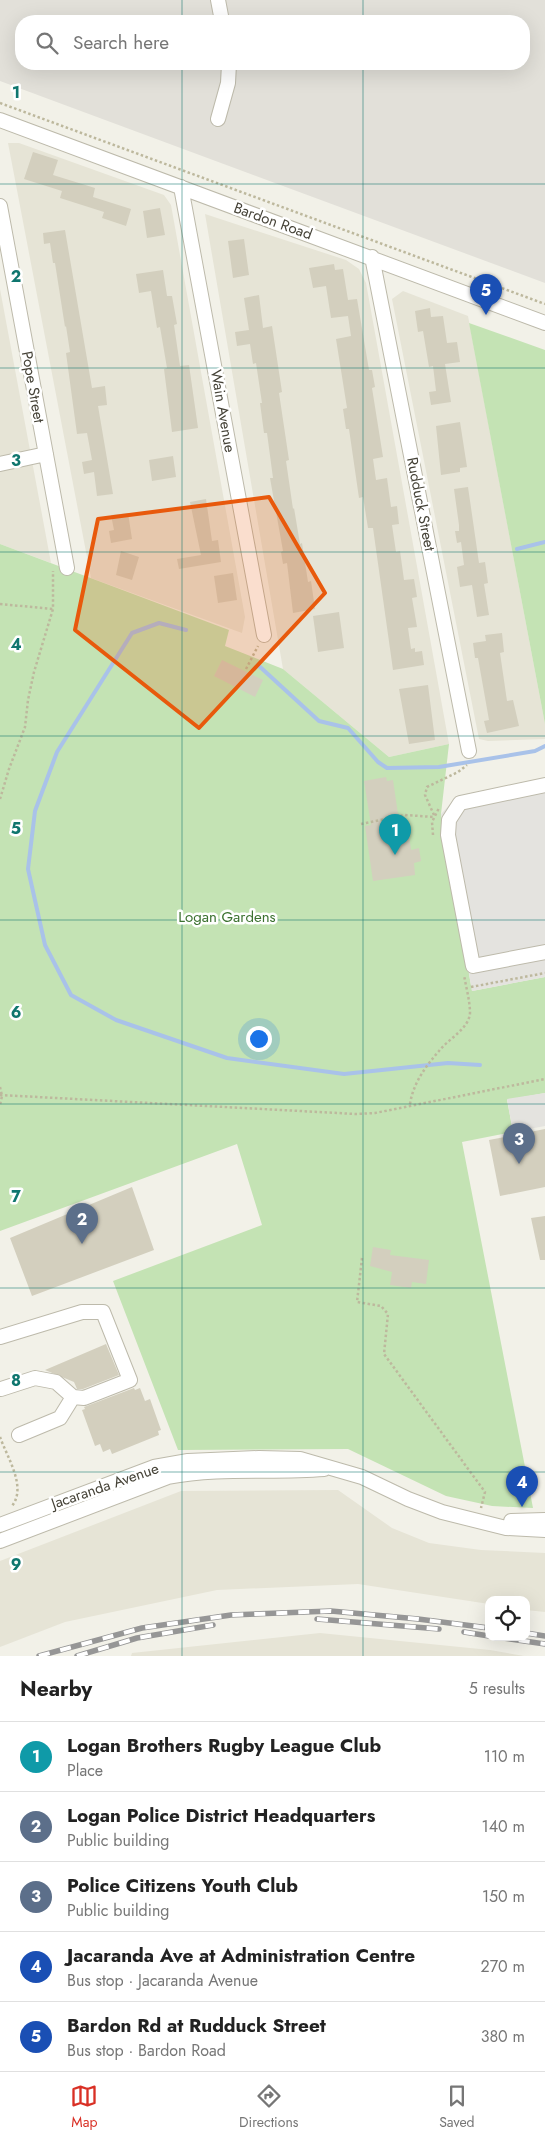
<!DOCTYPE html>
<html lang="en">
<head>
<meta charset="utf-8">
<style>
	body { margin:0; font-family:Jost,sans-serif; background:#f6f6f6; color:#222 }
	.controls { position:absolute; right:15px; bottom:15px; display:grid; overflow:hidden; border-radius:10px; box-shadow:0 5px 20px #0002 }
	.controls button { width:45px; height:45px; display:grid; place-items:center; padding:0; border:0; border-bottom:1px solid #e0e0e0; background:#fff; color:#222; font:25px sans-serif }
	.you { position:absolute; left:258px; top:1038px; width:18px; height:18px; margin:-12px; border:4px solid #fff; border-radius:50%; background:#1a73e8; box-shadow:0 0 0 8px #1a73e833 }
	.badge { display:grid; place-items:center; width:32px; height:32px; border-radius:50%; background:#d93025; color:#fff; font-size:16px; font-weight:700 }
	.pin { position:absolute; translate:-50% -41px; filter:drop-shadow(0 1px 2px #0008) }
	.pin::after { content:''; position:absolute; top:26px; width:18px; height:15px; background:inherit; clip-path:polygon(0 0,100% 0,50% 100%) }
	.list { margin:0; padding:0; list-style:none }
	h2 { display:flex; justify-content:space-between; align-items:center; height:65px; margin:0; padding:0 20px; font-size:21px }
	h2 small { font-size:16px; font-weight:400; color:#767676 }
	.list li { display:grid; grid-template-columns:32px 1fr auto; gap:15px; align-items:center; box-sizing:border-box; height:70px; padding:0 20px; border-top:1px solid #e0e0e0 }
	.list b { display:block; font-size:19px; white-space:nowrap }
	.list p { margin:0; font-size:16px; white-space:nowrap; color:#767676 }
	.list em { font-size:16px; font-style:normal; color:#767676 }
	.icon { flex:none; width:28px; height:28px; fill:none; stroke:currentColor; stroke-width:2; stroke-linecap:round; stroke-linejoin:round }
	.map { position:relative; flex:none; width:545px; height:1656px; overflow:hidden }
	.search { position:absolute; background:#fff; box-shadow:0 5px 20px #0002; left:15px; right:15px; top:15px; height:55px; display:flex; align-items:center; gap:12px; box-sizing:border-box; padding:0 18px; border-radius:20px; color:#767676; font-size:19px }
	.sheet { height:415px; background:#fff }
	nav { display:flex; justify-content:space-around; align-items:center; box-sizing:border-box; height:70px; border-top:1px solid #e0e0e0; background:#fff; font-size:14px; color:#767676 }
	nav a { display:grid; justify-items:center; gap:2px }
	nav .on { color:#d93025 }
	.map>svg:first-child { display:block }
	.residential { fill:#e6e4d6 }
	.industrial { fill:#e2e0d9; fill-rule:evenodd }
	.green { fill:#c4e3b4 }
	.parking { fill:#e4e3df }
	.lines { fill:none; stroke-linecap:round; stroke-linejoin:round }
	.stream { stroke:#a9c2e9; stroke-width:4 }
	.building { fill:#d3cfbe }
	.minor-casing { stroke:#bdbaab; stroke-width:16 }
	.path { stroke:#bdb89d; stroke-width:2.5; stroke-dasharray:2.5 2.5; stroke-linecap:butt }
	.minor { stroke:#fff; stroke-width:14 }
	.rail-casing { stroke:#969696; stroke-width:5.5 }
	.rail { stroke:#fff; stroke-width:4; stroke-dasharray:11; stroke-linecap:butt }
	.marked { fill:#e8590c; fill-opacity:0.2; stroke:#e8590c; stroke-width:4; stroke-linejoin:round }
	.grid { fill:none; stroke:#0f766e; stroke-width:1; stroke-opacity:0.55 }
	.labels { text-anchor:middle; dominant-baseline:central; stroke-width:5; stroke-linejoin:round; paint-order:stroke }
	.street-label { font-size:15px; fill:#454237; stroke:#fff }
	.park-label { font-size:15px; fill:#3b712f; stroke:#fff }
	.grid-label { font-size:16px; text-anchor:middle; font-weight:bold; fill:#0f766e; stroke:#fff; stroke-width:5; stroke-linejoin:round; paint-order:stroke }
</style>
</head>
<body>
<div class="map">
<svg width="545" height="1656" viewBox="0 0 545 1656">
	<rect width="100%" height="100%" fill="#f2f1e8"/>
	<path class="residential" d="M8,143H19L164,195L171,205L245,617L242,633L91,578Z
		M205,214L346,260L359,269L366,283L449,744L389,757L283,669Z
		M0,289L51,563L0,544Z
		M403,291L468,316L545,724V739L488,741L479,739L392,299Z
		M338,1490L392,1528L429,1543L481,1550L545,1553V1612L526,1610V1600H489V1604L358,1584L217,1590L65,1622L0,1647V1561L181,1491Z
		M320,1633L490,1650L524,1656H131L132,1653Z"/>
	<path class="industrial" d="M0,0H545V283L0,81ZM21,21H524V64H21Z"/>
	<path class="green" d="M469,323L545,350V724Z
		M0,544L229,630L225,646L283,669L389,757L449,744L441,814L472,991L545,977V1093L507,1100L513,1132L462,1142L533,1508L492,1506L446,1496L348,1449L178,1450L113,1281L262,1225L237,1144L0,1231Z"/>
	<path class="parking" d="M545,779V977L472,991L441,814L453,801L466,794Z
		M545,1093V1126L513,1132L507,1099Z"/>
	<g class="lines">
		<path class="stream" d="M517,549L545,542
			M186,630L159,623L132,633L57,752L35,811L28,869L45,945L71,995L116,1020L227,1058L344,1074L448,1063L480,1065
			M258,665L319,721L348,728L378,762L387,768L439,767L535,751L545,746"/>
	</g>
	<path class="building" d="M33,152L58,160L53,175L95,188L93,197L131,209L126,226L102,218L104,212L60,198L62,191L24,179Z
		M160,208L165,235L147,238L143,211Z
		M65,230L92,388L105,386L107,405L98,406L113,494L97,496L94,472L84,474L82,462L92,460L87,433L77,434L66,353L70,352L66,326L65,327L55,263H53L50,243L44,244L43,233Z
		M244,239L249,275L233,278L228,241Z
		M334,264L335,270L343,269L348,300L357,299L369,370H372L375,387L372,388L383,457L373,459L376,480L387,478L391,507L397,506L399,524L392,525L396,552L400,551L404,580L414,579L417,597L412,598L417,627L408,628L411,649L415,648V652L422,651L424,665L393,670L373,528H368L363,497L359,498L349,429H346L343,409L347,408L336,339L351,336L348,316L331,318L326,286L313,288L309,268Z
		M163,270L167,296H172L177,324L174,325L180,366L189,365L198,428L172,432L164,369L167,368L160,327L157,328L151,291L139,293L136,274Z
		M259,295L263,328L272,326L282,392L279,393L289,460L286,461L293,509L294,508L300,544L302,543L308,582L311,581L315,609L293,613L287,563L283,564L281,552L283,551L270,478H273L267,433H264L260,403H262L256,363L253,364L250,344L237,346L235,332L249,330L244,298Z
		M430,308L431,317L443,316L447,343L457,342L460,362L445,364L451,402L431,405L429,392L436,391L433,366L429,367L423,331L418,332L415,311Z
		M460,422L467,467L460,468V472L441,475L436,426Z
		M173,456L176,477L152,481L149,460Z
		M468,487L479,563L485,562L488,583L484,584L489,615L477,617L472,585L460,587L457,567L464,565L461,542L457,543L455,531H459V525L454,489Z
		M206,499L212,541L218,540L221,562L179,569L177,559L201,555L190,502Z
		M128,513L132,539L111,543L109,531L114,530L111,515Z
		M121,551L139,557L132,580L116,575Z
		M233,573L237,600L218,603L214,576Z
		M339,612L344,648L318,652L313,616Z
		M502,633L504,652L500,653L507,701L513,700L519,726L487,733L484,721L489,720L478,658H475L473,643L486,641L485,635Z
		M222,660L263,680L255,697L214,676Z
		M428,685L435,740L409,744L399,689Z
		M386,777L387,781L393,780L399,821L407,820L411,850L419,848L421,861L414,863L415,875L373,881L365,826L371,825L364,781Z
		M545,1129V1187L500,1196L489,1140Z
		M132,1187L154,1250L32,1296L10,1238Z
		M545,1216V1260H540L531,1218Z
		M373,1247L391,1250L390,1255L429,1260L426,1284L412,1282L411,1288L390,1285L392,1272L370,1266Z
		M106,1344L119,1375L83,1389H77L74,1382L45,1370Z
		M134,1388L135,1390L140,1388L145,1401L150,1399L161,1430L158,1431L159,1435L112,1454L110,1449L103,1452L100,1444L95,1446L82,1410L85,1409L84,1407Z"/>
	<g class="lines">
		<defs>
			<path id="minor" d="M218,0L222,21
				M218,119L228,83L229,64
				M0,120L545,323
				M181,187L264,635
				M0,206L67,568
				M372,257L469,751
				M0,464L46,454
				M545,785L460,803L449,820L448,835L473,966L545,952
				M0,1337L82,1312H103L130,1380L84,1398L73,1397L56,1382L35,1378L1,1389
				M19,1435L60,1418L73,1397
				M511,1521L545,1520
				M0,1525L154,1467L188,1461L259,1458L300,1459L362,1477L408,1499L442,1512L506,1528L545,1530
				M0,1541L168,1477C220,1467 272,1473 324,1469"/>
		</defs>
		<use href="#minor" class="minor-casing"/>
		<path class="path" d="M0,103L545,304
			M0,604L53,609
			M246,669L258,646
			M0,799L9,769L25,727L28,700L34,672L53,609V571
			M434,815L425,795L427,787L458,772L467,765
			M361,824L405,815L434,817
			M433,835L432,822L439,808
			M471,987L545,973
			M0,1087L2,1096L0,1105
			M0,1095L356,1114L375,1113L545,1079
			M410,1104C413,1084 425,1067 439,1051C448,1039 469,1029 470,1013C470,1001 466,987 464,975
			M362,1258L357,1302L381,1306L388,1314L384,1354L485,1492L481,1508
			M0,1437C7,1457 27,1487 12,1506"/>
		<use href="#minor" class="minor"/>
		<defs>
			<path id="rail" d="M317,1619L439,1629
				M464,1632L489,1636
				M526,1633L545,1636
				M497,1637L545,1644
				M39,1656L142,1628L231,1615L331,1611L418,1619L489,1628
				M77,1656L137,1638L213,1625"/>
		</defs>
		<use href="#rail" class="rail-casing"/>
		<use href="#rail" class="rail"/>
	</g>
	<path class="marked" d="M269,497L325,593L199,728L75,630L98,519Z"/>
	<path class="grid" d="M182,0V21M363,0V21M182,64V1656M363,64V1656M0,184H545M0,368H545M0,552H545M0,736H545M0,920H545M0,1104H545M0,1288H545M0,1472H545"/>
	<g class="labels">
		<g class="street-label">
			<text transform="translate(273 221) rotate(20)">Bardon Road</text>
			<text transform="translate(33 387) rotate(80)">Pope Street</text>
			<text transform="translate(223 411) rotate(80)">Wain Avenue</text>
			<text transform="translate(421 504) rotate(79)">Rudduck Street</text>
			<text transform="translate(105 1486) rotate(-19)">Jacaranda Avenue</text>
		</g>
		<g class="park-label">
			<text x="227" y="917">Logan Gardens</text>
		</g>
	</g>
	<g class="grid-label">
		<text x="16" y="98">1</text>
		<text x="16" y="282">2</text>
		<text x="16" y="466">3</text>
		<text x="16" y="650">4</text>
		<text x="16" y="834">5</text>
		<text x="16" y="1018">6</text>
		<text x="16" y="1202">7</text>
		<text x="16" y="1386">8</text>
		<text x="16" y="1570">9</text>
	</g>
</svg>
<div class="controls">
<button><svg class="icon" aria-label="locate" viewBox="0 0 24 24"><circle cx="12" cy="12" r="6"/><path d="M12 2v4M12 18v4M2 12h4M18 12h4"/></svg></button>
</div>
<div class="you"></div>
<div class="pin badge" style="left:395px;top:855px;background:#0f9aa8">1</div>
<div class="pin badge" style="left:82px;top:1244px;background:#5c6f8a">2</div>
<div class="pin badge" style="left:519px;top:1164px;background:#5c6f8a">3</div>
<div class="pin badge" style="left:522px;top:1507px;background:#1a4fb4">4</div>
<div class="pin badge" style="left:486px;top:315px;background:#1a4fb4">5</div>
<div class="search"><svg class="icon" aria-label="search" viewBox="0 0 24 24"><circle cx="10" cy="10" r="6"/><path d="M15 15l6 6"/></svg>Search here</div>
</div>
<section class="sheet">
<h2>Nearby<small>5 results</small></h2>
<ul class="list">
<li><span class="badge" style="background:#0f9aa8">1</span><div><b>Logan Brothers Rugby League Club</b><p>Place</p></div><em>110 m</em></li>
<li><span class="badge" style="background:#5c6f8a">2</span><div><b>Logan Police District Headquarters</b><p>Public building</p></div><em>140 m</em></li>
<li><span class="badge" style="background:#5c6f8a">3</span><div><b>Police Citizens Youth Club</b><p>Public building</p></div><em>150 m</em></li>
<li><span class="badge" style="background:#1a4fb4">4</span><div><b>Jacaranda Ave at Administration Centre</b><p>Bus stop · Jacaranda Avenue</p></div><em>270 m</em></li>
<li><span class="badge" style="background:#1a4fb4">5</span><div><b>Bardon Rd at Rudduck Street</b><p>Bus stop · Bardon Road</p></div><em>380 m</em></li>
</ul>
</section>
<nav>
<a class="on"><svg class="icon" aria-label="map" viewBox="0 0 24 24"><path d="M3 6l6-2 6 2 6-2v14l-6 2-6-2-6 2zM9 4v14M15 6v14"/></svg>Map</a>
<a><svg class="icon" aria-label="directions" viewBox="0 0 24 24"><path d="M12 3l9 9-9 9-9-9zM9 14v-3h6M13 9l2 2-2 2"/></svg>Directions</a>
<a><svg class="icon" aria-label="saved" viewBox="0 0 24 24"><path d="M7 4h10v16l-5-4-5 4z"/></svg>Saved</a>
</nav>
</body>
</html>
